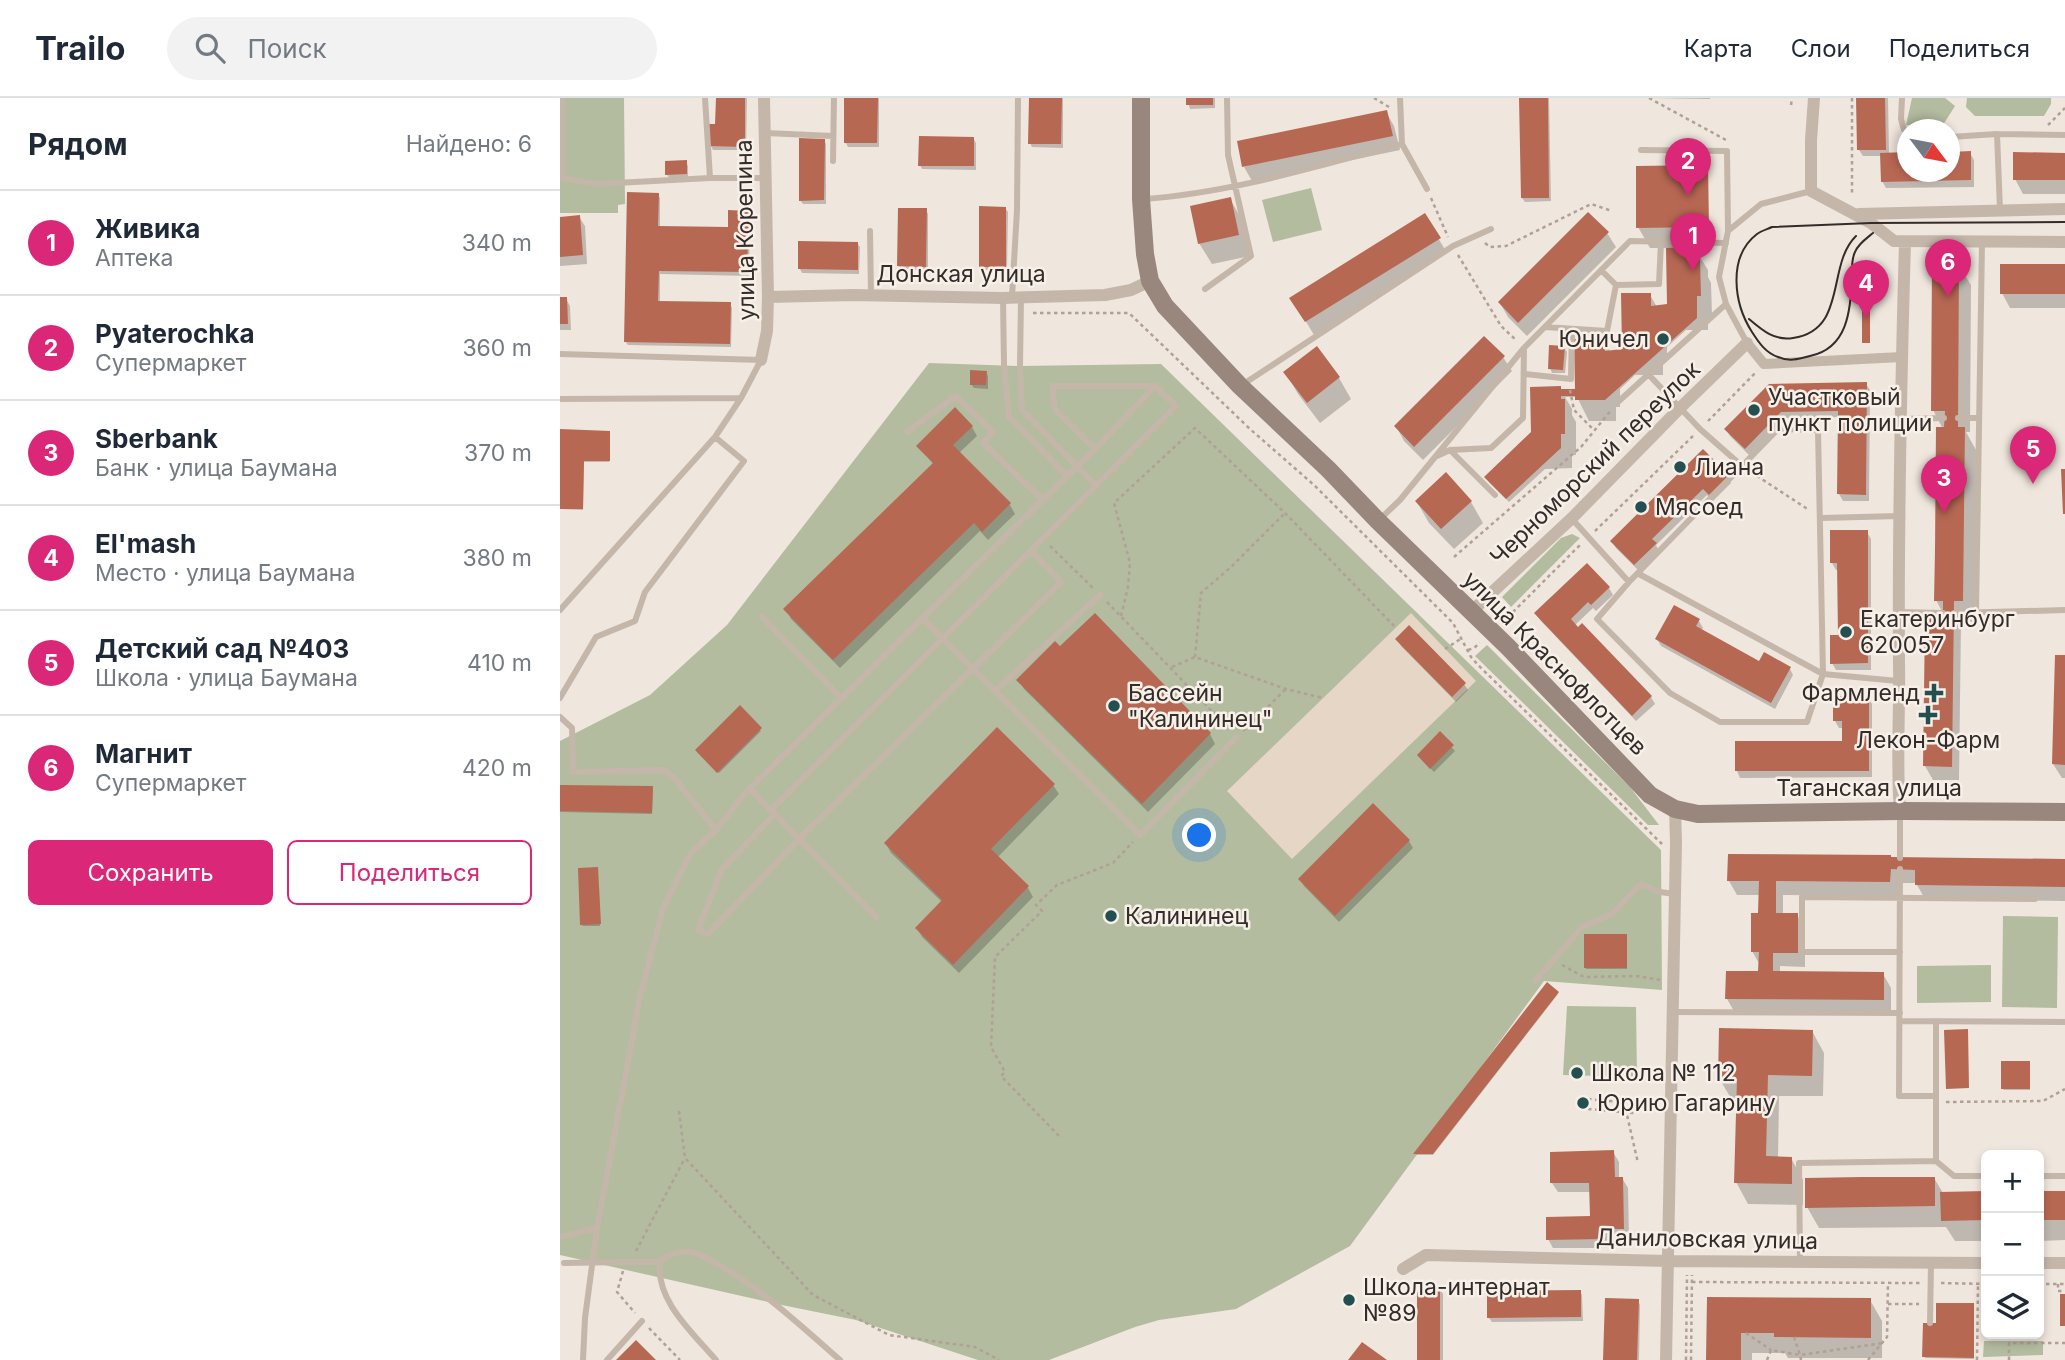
<!DOCTYPE html>
<html lang="ru">
<head>
<meta charset="utf-8">
<style>
	body { margin:0; font-family:Inter,sans-serif; background:#f2f2f3; color:#1f2937 }
	.controls { position:absolute; right:21px; bottom:21px; display:grid; overflow:hidden; border-radius:10px; box-shadow:0 4px 10px #0003 }
	.controls button { width:63px; height:63px; display:grid; place-items:center; padding:0; border:0; border-bottom:2px solid #e0e1e3; background:#fff; color:#1f2937; font:35px sans-serif }
	.compass { position:absolute; left:1337px; top:21px; width:63px; height:63px; border-radius:50%; background:#fff; box-shadow:0 4px 10px #0003; rotate:122deg }
	.you { position:absolute; left:640px; top:738px; width:24px; height:24px; margin:-18px; border:5px solid #fff; border-radius:50%; background:#1a73e8; box-shadow:0 0 0 10px #1a73e833 }
	.badge { display:grid; place-items:center; width:46px; height:46px; border-radius:50%; background:#db2777; color:#fff; font-size:23px; font-weight:700 }
	.pin { position:absolute; translate:-50% -58px; filter:drop-shadow(0 2px 4px #0008) }
	.pin::after { content:''; position:absolute; top:37px; width:24px; height:21px; background:inherit; clip-path:polygon(0 0,100% 0,50% 100%) }
	.list { margin:0; padding:0; list-style:none }
	h2 { display:flex; justify-content:space-between; align-items:center; height:91px; margin:0; padding:0 28px; font-size:30px }
	h2 small { font-size:23px; font-weight:400; color:#747a83 }
	.list li { display:grid; grid-template-columns:46px 1fr auto; gap:21px; align-items:center; box-sizing:border-box; height:105px; padding:0 28px; border-top:2px solid #e0e1e3 }
	.list b { display:block; font-size:26px; white-space:nowrap }
	.list p { margin:0; font-size:23px; white-space:nowrap; color:#747a83 }
	.list em { font-size:23px; font-style:normal; color:#747a83 }
	.actions { display:flex; gap:14px; padding:21px 28px }
	.actions a { flex:1; padding:16px 0; border:2px solid #db2777; border-radius:10px; text-align:center; font-size:24px; color:#db2777 }
	.actions .main { background:#db2777; color:#fff }
	.icon { flex:none; width:38px; height:38px; fill:none; stroke:currentColor; stroke-width:2; stroke-linecap:round; stroke-linejoin:round }
	.map { position:relative; flex:none; width:1505px; height:1262px; overflow:hidden }
	header { display:flex; align-items:center; gap:42px; box-sizing:border-box; height:98px; padding:0 35px; background:#fff; border-bottom:2px solid #e0e1e3 }
	header strong { font-size:33px }
	nav { display:flex; gap:38px; margin-inline-start:auto; font-size:24px }
	.search { width:490px; height:63px; background:#f2f2f3; display:flex; align-items:center; gap:18px; box-sizing:border-box; padding:0 24px; border-radius:38px; color:#747a83; font-size:26px }
	main { display:flex }
	aside { flex:1; background:#fff }
	.map>svg:first-child { display:block }
	.green { fill:#b3bc9f }
	.plaza { fill:#e5d6c6 }
	.shadow { fill:#0003 }
	.building { fill:#b76853 }
	.lines { fill:none; stroke-linecap:round; stroke-linejoin:round }
	.path { stroke:#b1a095; stroke-width:2.5; stroke-dasharray:3.5 3.5; stroke-linecap:butt }
	.service { stroke:#c5b6aa; stroke-width:6 }
	.pedestrian { stroke:#c5b6aa; stroke-width:10 }
	.minor { stroke:#c5b6aa; stroke-width:12 }
	.secondary { stroke:#99867c; stroke-width:18 }
	.tram { stroke:#342c29; stroke-width:2 }
	.service-bridge { stroke:#c5b6aa; stroke-width:6 }
	.poi-dot { fill:#244f50; stroke:#f7f0e9; stroke-width:2.5 }
	.labels { text-anchor:middle; dominant-baseline:central; stroke-width:5; stroke-linejoin:round; paint-order:stroke }
	.street-label { font-size:23px; fill:#342c29; stroke:#f7f0e9 }
	.poi-label { font-size:23px; fill:#342c29; stroke:#f7f0e9; text-anchor:start }
</style>
</head>
<body>
<header>
<strong>Trailo</strong>
<div class="search"><svg class="icon" aria-label="search" viewBox="0 0 24 24"><circle cx="10" cy="10" r="6"/><path d="M15 15l6 6"/></svg>Поиск</div>
<nav><a>Карта</a><a>Слои</a><a>Поделиться</a></nav>
</header>
<main>
<aside>
<h2>Рядом<small>Найдено: 6</small></h2>
<ul class="list">
<li><span class="badge">1</span><div><b>Живика</b><p>Аптека</p></div><em>340 m</em></li>
<li><span class="badge">2</span><div><b>Pyaterochka</b><p>Супермаркет</p></div><em>360 m</em></li>
<li><span class="badge">3</span><div><b>Sberbank</b><p>Банк · улица Баумана</p></div><em>370 m</em></li>
<li><span class="badge">4</span><div><b>El'mash</b><p>Место · улица Баумана</p></div><em>380 m</em></li>
<li><span class="badge">5</span><div><b>Детский сад №403</b><p>Школа · улица Баумана</p></div><em>410 m</em></li>
<li><span class="badge">6</span><div><b>Магнит</b><p>Супермаркет</p></div><em>420 m</em></li>
</ul>
<div class="actions"><a class="main">Сохранить</a><a>Поделиться</a></div>
</aside>
<div class="map">
<svg width="1505" height="1262" viewBox="0 0 1505 1262">
	<rect width="100%" height="100%" fill="#efe6dd"/>
	<path class="green" d="M0,0H64L65,106L58,107V115H0Z
		M1352,0H1385L1395,8L1383,27H1346Z
		M1407,0H1491V6L1484,18H1415L1406,9Z
		M751,90L762,132L713,144L702,102Z
		M369,265L460,268L601,266L1101,752L1102,892L984,883L790,1148L676,1211L599,1222L575,1229L489,1262H418L296,1222L217,1206L0,1157V643L90,597L167,527Z
		M1012,436L1020,440L951,509L942,499L1001,440Z
		M927,547L1070,689L1099,727H1088L915,558Z
		M1443,818L1498,819L1497,910L1442,909Z
		M1431,867V904L1357,905V868Z
		M1007,908L1076,909L1077,979L1003,977Z
		M1424,1243H1483V1257L1423,1259Z"/>
	<path class="plaza" d="M851,515L916,583L732,761L667,693Z"/>
	<path class="shadow" d="M157,0H187L186,52H153L151,48L157,28Z
		M286,0H319V49H288L286,45Z
		M471,0H503V50L472,49L470,45Z
		M627,0H655V10L630,11Z
		M961,0H989L991,103L965,104L962,100Z
		M1090,0H1150V1Z
		M1298,0H1328L1329,57L1348,74H1390V56L1410,55L1414,62V89L1326,90L1322,83V58H1303L1299,52Z
		M826,14L834,28L840,52L692,83L684,69Z
		M413,40L416,45V72L362,71L360,67Z
		M264,42L266,46V106H243L240,102Z
		M1505,57V96H1463L1455,81Z
		M126,64L128,68V80H109L107,76Z
		M98,96L100,100V130L170,131L188,114L190,119L189,178L100,176V204L170,206L172,210L171,249L68,247L65,243Z
		M670,101L682,122L690,158L652,166L639,145Z
		M445,110L448,114L447,172H423L421,168Z
		M366,112L368,116V172H342L339,168Z
		M865,118L887,155L754,237L732,200Z
		M19,119L25,128L27,166L0,168V120Z
		M1121,128V136H1117V152L1135,151L1148,172V179L1151,185L1152,218H1148V232H1126L1107,249V264H1103V277H1075L1060,291V309H1056V323H1029L1017,299H1005L1012,311V317L1016,324V357H1012V370L985,371L949,404L929,384L973,335L1001,293L1014,292L1044,242L1051,255L1063,253L1090,197L1097,209L1109,207L1108,150H1090L1078,129Z
		M1047,135L1056,149L967,238L948,219L940,205Z
		M297,145L300,149L299,176L242,175L240,171Z
		M1398,166L1411,187L1410,334H1406L1416,352L1415,524L1401,523L1399,682H1373L1365,668L1384,521V517L1376,502L1383,331L1373,312Z
		M1505,168V210H1450L1442,195Z
		M0,201H6L10,208L11,232H0Z
		M1004,250L1007,254L1005,275H992L990,270Z
		M943,259L952,273L863,362L844,343L836,328Z
		M426,274L428,278V291L414,290L411,286Z
		M726,275L779,280L791,301L760,325L738,296Z
		M1306,286L1310,292L1309,403H1283L1279,396L1280,319L1225,320L1189,357L1170,338L1166,331Z
		M412,329L417,338L399,355L450,407L455,416L428,442L420,433L280,570L231,521L226,511L374,367L359,348Z
		M0,333L50,336L49,364H24L23,412L0,411Z
		M1143,353L1168,378L1171,385L1153,403L1147,397L1096,447L1099,453L1079,473L1056,450L1052,443Z
		M857,404H911L923,425L894,451L869,425Z
		M1307,434L1311,441V572H1276L1272,565L1279,539V472H1276L1272,465Z
		M1027,467L1049,490L1053,497L1036,513L1033,510L1014,528L1091,599L1095,606L1076,623L980,522L976,516Z
		M534,517L650,636L655,646L588,714L464,591L459,582L500,551Z
		M1139,523L1143,530L1141,533L1200,565L1230,571L1233,577L1215,611L1101,548L1097,541Z
		M837,541L904,586L908,592L896,604L841,548Z
		M1505,559V680H1502L1493,666Z
		M1308,600L1312,606V679L1180,680L1177,673L1284,645V630H1279L1275,623Z
		M180,610L201,633L159,675L138,653Z
		M880,636L895,653L874,674L861,661Z
		M493,687L499,696L437,760L468,790L473,799L399,875L362,839L357,830L382,804L331,755L326,746Z
		M0,688L93,691L92,716L0,714Z
		M813,707L849,743L853,750L779,824L744,788L740,781Z
		M1169,758L1505,763V803L1365,801L1356,785H1338V798L1223,797V817H1237L1245,831V869L1220,868V875L1323,876L1331,890V916L1175,915L1167,901L1200,875V867L1192,853L1200,817V797H1177L1169,783Z
		M37,771L40,828H23L22,827Z
		M1066,837L1067,871H1026L1025,869Z
		M998,895V896L873,1057H856Z
		M1252,933L1264,955L1263,998H1219L1218,1060H1231L1243,1082V1107L1188,1106L1176,1084L1178,1002H1172L1159,980Z
		M1469,964L1470,992H1444L1443,991Z
		M1053,1054L1059,1064V1080H1062L1068,1090L1069,1140H1048V1150H993L988,1141L1031,1120V1094H998L992,1085Z
		M1374,1080L1383,1095H1426V1143H1395L1386,1129L1259,1130L1247,1109Z
		M1505,1094V1142L1479,1143V1095Z
		M879,1189L883,1196V1262H859Z
		M1020,1193L1022,1197L1023,1223L932,1224L929,1220Z
		M1148,1200L1310,1202L1322,1223V1260H1228L1225,1255H1192V1262H1148Z
		M1078,1203L1080,1207L1079,1262H1045Z
		M1414,1208V1261L1365,1260L1378,1227Z"/>
	<path class="building" d="M156,0H185V49L149,48V26H155Z
		M284,0H318L317,45H284Z
		M469,0H502L501,46H468Z
		M626,0H653V7H626Z
		M959,0H988L989,100H961Z
		M1296,0H1325L1326,52H1297Z
		M827,12L833,38L682,69L677,43Z
		M359,38L414,39V68H358Z
		M239,40L265,41L264,102L239,103Z
		M1411,53V82L1321,84L1320,55L1348,54V74H1390V54Z
		M1453,54L1505,55V82H1453Z
		M127,62V76L105,77V63Z
		M1148,67L1149,129L1076,130V68Z
		M67,94L99,95L98,128L168,129V112L189,113L187,174L99,173L98,203L171,204L170,246L64,244Z
		M671,99L679,137L638,146L630,108Z
		M419,108L446,109V169H419Z
		M338,110H367L366,169L337,168Z
		M1028,114L1049,134L958,225L938,204Z
		M865,115L881,140L745,224L729,200Z
		M20,117L23,157L0,159V119Z
		M238,143L298,144V172L238,171Z
		M1136,149V162H1140L1141,198H1137V220L1045,302H1015V298H1001V301H1005V336H1001V350L946,401L924,379L971,334L970,289L1001,288V291H1015L1014,241L1045,240V253L1062,251L1061,195H1091V208L1107,206L1106,150Z
		M1372,164H1399L1398,329H1405L1403,503H1394L1392,669L1363,668L1365,520H1383V503H1374L1375,452L1376,329H1384L1385,313H1371Z
		M1440,166H1505V196H1440Z
		M1302,196H1310V245H1302Z
		M0,199H7L8,226H0Z
		M924,238L945,258L854,349L834,328Z
		M989,247L1005,248L1003,272L988,271Z
		M757,248L780,279L747,305L723,274Z
		M410,272L427,273L426,287H410Z
		M1307,284L1306,397L1277,396L1278,313L1221,314L1185,351L1164,331L1209,286Z
		M395,309L413,328L393,347L451,405L422,434L414,425L273,562L223,511L373,365L356,348Z
		M0,331L50,333V363H24L23,411H0Z
		M1143,351L1169,377L1149,397L1143,391L1092,441L1097,445L1074,467L1050,443Z
		M1501,371H1505V416H1503Z
		M886,374L912,403L881,431L855,403Z
		M1270,432H1308V565L1270,566V537H1278L1277,465H1270Z
		M1027,465L1050,489L1031,507L1028,504L1011,521L1018,529L1022,525L1092,598L1072,618L974,515Z
		M1114,507L1140,521L1136,528L1199,563L1204,554L1231,569L1211,605L1095,541Z
		M535,515L651,635L582,706L456,582L495,543L500,548Z
		M849,527L906,585L892,599L835,541Z
		M1495,557H1505V667L1492,666Z
		M1273,598H1309V673H1175V643H1282V623H1273Z
		M180,607L202,630L157,675L135,652Z
		M437,629L495,686L431,751L469,788L393,867L355,830L382,802L324,745Z
		M880,633L894,647L870,671L857,657Z
		M0,687L93,688L92,715L0,713Z
		M813,705L850,742L775,818L738,781Z
		M1168,756L1331,757V759L1505,761V789L1355,787V772L1331,771L1330,784L1216,783V815H1238V855H1213V873L1324,874V902L1165,901L1166,873H1198L1199,854H1191V815H1198L1199,783H1167Z
		M38,769L41,826L20,827L18,770Z
		M1024,836H1067V870H1024Z
		M987,884L999,894L873,1056H853Z
		M1159,930L1253,932L1252,978L1208,977L1206,1058L1232,1059V1086L1174,1085L1177,981H1158Z
		M1408,931L1409,990L1386,991L1384,932Z
		M1441,963H1470V991H1441Z
		M1054,1052L1055,1079H1063L1064,1131H1044V1141L986,1142V1119L1030,1118L1029,1085H990V1054Z
		M1302,1079H1375V1108L1245,1110V1080Z
		M1426,1093V1122L1381,1123L1380,1094Z
		M1479,1093H1505V1122H1479Z
		M857,1187L880,1188V1262H857Z
		M1021,1192V1219L927,1220V1193Z
		M1500,1196H1505V1228H1500Z
		M1147,1199L1311,1200V1240L1214,1239V1235H1181V1262H1146Z
		M1045,1200L1079,1201L1077,1262H1043Z
		M1376,1205H1414V1260L1362,1259L1363,1225H1376Z
		M76,1242L96,1262H56Z
		M802,1244L827,1262H788Z"/>
	<g class="lines">
		<path class="path" d="M814,0L829,9
			M1089,0L1166,42
			M1292,0V98
			M1231,7L1232,0
			M1488,27L1505,10
			M871,100L888,139
			M925,145L930,149L946,148L1031,106L1052,113
			M898,157L941,228L957,243
			M473,215H569L690,331L754,387L893,525L911,559L918,567L1102,746
			M1010,292L1014,312L1034,332
			M1148,323L1197,273
			M1191,374L1249,412
			M1035,433L1133,338
			M490,448L533,490
			M894,459L1021,349L1052,311
			M547,504L669,631
			M561,518L568,489L570,465L554,405L635,330L725,415L836,530
			M943,524L1022,445
			M885,551L902,540
			M908,552L914,550L920,545
			M635,559L641,495L671,469L724,416
			M612,569L635,559L726,591L763,600
			M683,633L726,591
			M1002,867L1024,879L1076,878L1101,882
			M1028,1001L1072,1005
			M1064,1004L1078,1065
			M1386,1004L1483,1003L1505,991
			M1028,1011L1074,1015
			M119,1013L125,1060L253,1197L329,1237L415,1249L439,1262
			M499,1038L441,978L445,974L431,949L435,859L482,813L476,807L497,787L553,765L573,744
			M76,1153L125,1060
			M63,1173L57,1194L75,1215
			M1132,1184L1360,1185
			M1381,1185L1426,1186
			M1479,1186H1505
			M1498,1186V1193H1505
			M1328,1206H1359
			M89,1230L120,1262
			M1186,1235L1211,1252
			M1234,1239L1240,1257L1324,1245
			M1126,1262L1127,1177
			M1131,1262L1132,1177
			M1207,1262L1211,1252L1240,1257L1241,1262
			M1308,1262L1327,1239L1328,1185
			M1417,1262L1418,1186
			M1449,1262V1245H1505"/>
		<path class="service" d="M2,0V80L37,86L150,80H206
			M145,0L150,80
			M840,0L842,46L867,91
			M1342,0L1341,21L1344,32L1348,34
			M205,35L273,38
			M1437,36L1440,112
			M1390,39L1437,36L1505,37
			M1081,52L1167,53L1168,133
			M273,63L274,0
			M583,101C671,95 757,68 842,46
			M310,133L311,197
			M1056,187L1099,186L1101,144
			M645,191L691,158L668,57L667,0
			M452,199L457,112L458,0
			M461,200L460,268L462,312L536,388
			M985,229L1047,233L1056,187L1041,172
			M1187,245L1166,206L1159,179L1168,133L1201,106L1251,93
			M0,256L201,262L181,300L155,339L0,512
			M965,276L1011,281L1012,232
			M1089,277L1140,331L1182,368
			M682,287L893,148L931,131
			M0,301L181,300
			M1059,303L1166,206
			M1398,320H1419
			M1341,321L1384,320
			M1218,331L1258,332L1263,576L1247,624H1160L1110,595L1037,521L1069,484Z
			M347,334L396,298L433,334L423,345L482,401
			M535,351L595,288
			M890,352L935,397
			M877,358L890,352L931,350L963,320L964,250
			M1261,420L1339,418
			M820,421L840,402L964,250L1070,143L1166,145
			M1012,421L1069,484
			M1079,476L1263,576L1338,583
			M1339,514L1383,515
			M1416,514L1422,145
			M1394,515L1505,512
			M202,519L281,600
			M362,520L580,737L677,639
			M436,592L540,497
			M0,600L36,539L75,523L85,494L184,363L155,339
			M0,619L12,630L13,674L104,672L115,681L156,732
			M190,691L316,819
			M211,712L616,308L595,288H492L495,311L535,351L507,378
			M215,716L162,771L138,832L148,836L239,741L501,484L471,453
			M1340,716V760
			M1340,771L1339,998H1376
			M1340,854H1242V799L1475,801
			M975,883L1022,829L1052,816L1081,786L1100,794L1115,796
			M1113,914L1340,915
			M1340,923L1505,924
			M1376,1063V923
			M1479,1078H1505
			M0,1139L37,1130
			M64,1164H100
			M1240,1164L1239,1065L1376,1063L1394,1078H1426
			M1370,1225L1371,1165
			M23,1262L25,1220L37,1130L80,899L103,810L131,755L156,732L185,695L507,378L449,319L444,267L443,200
			M47,1262L82,1223
			M156,1262C133,1235 95,1202 100,1164C107,1156 119,1153 130,1154C140,1156 151,1162 159,1167C204,1193 241,1228 280,1262"/>
		<path class="pedestrian" d="M1187,245L1204,266L1342,259"/>
		<path class="minor" d="M1254,0L1251,42V93L1311,125L1334,143L1505,144
			M1299,116L1505,111
			M208,199L293,197L443,200L545,197L571,192L590,183
			M201,262L207,233L208,199L204,0
			M912,513L1012,420L1120,310L1187,245
			M1340,713C1336,664 1340,614 1339,565C1338,424 1341,284 1345,144
			M1479,1165H1505
			M843,1171L866,1157L1108,1163L1426,1165
			M1106,1262L1116,744L1115,711"/>
		<path class="secondary" d="M581,0V101L585,156L590,183L605,208L680,288L768,371L818,423L948,549L1090,697L1115,711L1138,716L1340,713L1505,714"/>
		<path class="tram" d="M1313,135C1307,140 1298,146 1295,154C1291,162 1292,172 1292,181C1290,213 1288,250 1250,258C1239,261 1229,264 1218,259C1206,255 1199,245 1192,234C1174,206 1167,159 1197,136C1201,133 1208,131 1212,129L1311,125L1505,124
			M1189,221C1203,233 1215,243 1233,240C1288,232 1266,167 1296,138"/>
		<path class="service-bridge" d="M4,1165L64,1164"/>
	</g>
	<g class="poi-dot">
		<circle cx="1103" cy="241" r="7"/>
		<circle cx="1194" cy="312" r="7"/>
		<circle cx="1120" cy="369" r="7"/>
		<circle cx="1081" cy="409" r="7"/>
		<circle cx="1286" cy="534" r="7"/>
		<path d="M1370.5 584.5h7v7h7v7h-7v7h-7v-7h-7v-7h7z"/>
		<circle cx="554" cy="608" r="7"/>
		<path d="M1364.5 606.5h7v7h7v7h-7v7h-7v-7h-7v-7h7z"/>
		<circle cx="551" cy="818" r="7"/>
		<circle cx="1017" cy="975" r="7"/>
		<circle cx="1023" cy="1005" r="7"/>
		<circle cx="789" cy="1202" r="7"/>
	</g>
	<g class="labels">
		<g class="street-label">
			<text transform="translate(185 132) rotate(-91)">улица Корепина</text>
			<text x="401" y="176">Донская улица</text>
			<text transform="translate(1035 365) rotate(-44)">Черноморский переулок</text>
			<text transform="translate(995 565) rotate(45)">улица Краснофлотцев</text>
			<text x="1309" y="690">Таганская улица</text>
			<text transform="translate(1147 1141) rotate(1)">Даниловская улица</text>
		</g>
		<g class="poi-label">
			<text x="1089" y="241" text-anchor="end">Юничел</text>
			<text x="1208" y="299">Участковый<tspan x="1208" dy="26">пункт полиции</tspan></text>
			<text x="1134" y="369">Лиана</text>
			<text x="1095" y="409">Мясоед</text>
			<text x="1300" y="521">Екатеринбург<tspan x="1300" dy="26">620057</tspan></text>
			<text x="568" y="595">Бассейн<tspan x="568" dy="26">"Калининец"</tspan></text>
			<text x="1360" y="595" text-anchor="end">Фармленд</text>
			<text x="1368" y="642" text-anchor="middle">Лекон-Фарм</text>
			<text x="565" y="818">Калининец</text>
			<text x="1031" y="975">Школа № 112</text>
			<text x="1037" y="1005">Юрию Гагарину</text>
			<text x="803" y="1189">Школа-интернат<tspan x="803" dy="26">№89</tspan></text>
		</g>
	</g>
</svg>
<div class="controls">
<button>+</button>
<button>−</button>
<button><svg class="icon" aria-label="layers" viewBox="0 0 24 24"><path d="M12 4l9 5-9 5-9-5zM3 14l9 5 9-5"/></svg></button>
</div>
<svg class="compass" viewBox="-18 -18 36 36"><path d="M0-13l5 13h-10z" fill="#e53935"/><path d="M0 13l5-13h-10z" fill="#747a83"/></svg>
<div class="you"></div>
<div class="pin badge" style="left:1133px;top:173px">1</div>
<div class="pin badge" style="left:1128px;top:98px">2</div>
<div class="pin badge" style="left:1384px;top:415px">3</div>
<div class="pin badge" style="left:1306px;top:220px">4</div>
<div class="pin badge" style="left:1473px;top:386px">5</div>
<div class="pin badge" style="left:1388px;top:199px">6</div>
</div>
</main>
</body>
</html>
